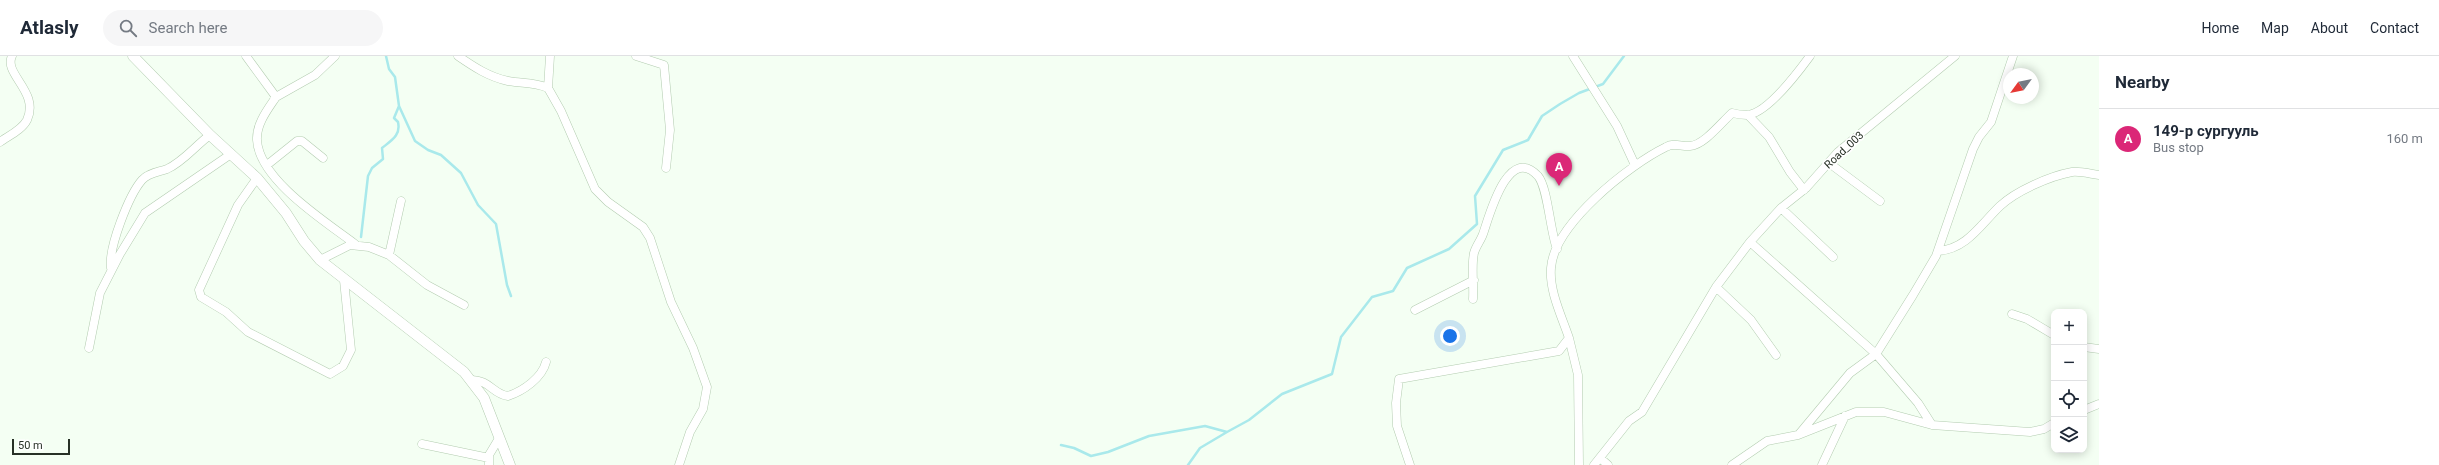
<!DOCTYPE html>
<html lang="en">
<head>
<meta charset="utf-8">
<style>
	body { margin:0; font-family:Roboto,sans-serif; background:#f6f6f7; color:#1f2937 }
	.controls { position:absolute; right:12px; bottom:12px; display:grid; overflow:hidden; border-radius:8px; box-shadow:0 2px 10px #0003 }
	.controls button { width:36px; height:36px; display:grid; place-items:center; padding:0; border:0; border-bottom:1px solid #e0e1e3; background:#fff; color:#1f2937; font:20px sans-serif }
	.compass { position:absolute; left:2003px; top:12px; width:36px; height:36px; border-radius:50%; background:#fff; box-shadow:0 2px 10px #0003; rotate:237deg }
	.scale { position:absolute; left:12px; bottom:10px; width:58px; box-sizing:border-box; padding-left:4px; border:2px solid #273126; border-top:0; font-size:11px; line-height:14px; white-space:nowrap; color:#273126; -webkit-text-stroke:3px #fff; paint-order:stroke }
	.you { position:absolute; left:1450px; top:280px; width:14px; height:14px; margin:-10px; border:3px solid #fff; border-radius:50%; background:#1a73e8; box-shadow:0 0 0 6px #1a73e833 }
	.badge { display:grid; place-items:center; width:26px; height:26px; border-radius:50%; background:#db2777; color:#fff; font-size:13px; font-weight:700 }
	.pin { position:absolute; translate:-50% -33px; filter:drop-shadow(0 1px 2px #0008) }
	.pin::after { content:''; position:absolute; top:21px; width:14px; height:12px; background:inherit; clip-path:polygon(0 0,100% 0,50% 100%) }
	.list { margin:0; padding:0; list-style:none }
	h2 { display:flex; justify-content:space-between; align-items:center; height:52px; margin:0; padding:0 16px; font-size:17px }
	h2 small { font-size:13px; font-weight:400; color:#747a83 }
	.list li { display:grid; grid-template-columns:26px 1fr auto; gap:12px; align-items:center; box-sizing:border-box; height:60px; padding:0 16px; border-top:1px solid #e0e1e3 }
	.list b { display:block; font-size:15px; white-space:nowrap }
	.list p { margin:0; font-size:13px; white-space:nowrap; color:#747a83 }
	.list em { font-size:13px; font-style:normal; color:#747a83 }
	.icon { flex:none; width:22px; height:22px; fill:none; stroke:currentColor; stroke-width:2; stroke-linecap:round; stroke-linejoin:round }
	.map { position:relative; flex:none; width:2099px; height:409px; overflow:hidden }
	header { display:flex; align-items:center; gap:24px; box-sizing:border-box; height:56px; padding:0 20px; background:#fff; border-bottom:1px solid #e0e1e3 }
	header strong { font-size:19px }
	nav { display:flex; gap:22px; margin-inline-start:auto; font-size:14px }
	.search { width:280px; height:36px; background:#f6f6f7; display:flex; align-items:center; gap:10px; box-sizing:border-box; padding:0 14px; border-radius:22px; color:#747a83; font-size:15px }
	main { display:flex }
	aside { flex:1; background:#fff }
	.map>svg:first-child { display:block }
	.lines { fill:none; stroke-linecap:round; stroke-linejoin:round }
	.stream { stroke:#a9e9eb; stroke-width:2.5 }
	.minor-casing { stroke:#b3ccb0; stroke-width:9 }
	.tertiary-casing { stroke:#b3ccb0; stroke-width:11 }
	.minor { stroke:#fff; stroke-width:8 }
	.tertiary { stroke:#fff; stroke-width:10 }
	.labels { text-anchor:middle; dominant-baseline:central; stroke-width:3.5; stroke-linejoin:round; paint-order:stroke }
	.street-label { font-size:11px; fill:#273126; stroke:#fff }
</style>
</head>
<body>
<header>
<strong>Atlasly</strong>
<div class="search"><svg class="icon" aria-label="search" viewBox="0 0 24 24"><circle cx="10" cy="10" r="6"/><path d="M15 15l6 6"/></svg>Search here</div>
<nav><a>Home</a><a>Map</a><a>About</a><a>Contact</a></nav>
</header>
<main>
<div class="map">
<svg width="2099" height="409" viewBox="0 0 2099 409">
	<rect width="100%" height="100%" fill="#f4fff3"/>
	<g class="lines">
		<path class="stream" d="M386,0L389,13L395,21L399,50L415,85L428,94L441,99L461,117L478,149L496,168L507,229L511,240
			M361,181L368,120L372,112L383,103L382,92C392,84 401,79 398,66L394,62L399,50
			M1061,389L1074,392L1091,400L1108,396L1149,380L1205,370L1227,376L1249,364L1282,338L1332,318L1341,281L1372,241L1393,235L1407,212L1449,193L1477,168L1475,140L1503,94L1528,84L1542,60L1560,48L1579,37L1603,28L1624,0
			M1188,409L1200,392L1227,376"/>
		<defs>
			<path id="minor" d="M246,0L276,41L315,19L335,0
				M458,0C474,11 489,21 508,25C523,28 532,25 548,32
				M550,0L548,32L561,55L595,133L608,146L643,171L650,182L671,246L693,292L707,331L703,353L690,376L679,409
				M636,0L664,9L670,74L666,112
				M1573,0L1617,70L1635,109
				M276,41C268,53 256,68 257,84C259,124 326,166 355,188
				M1748,59L1769,81L1790,116L1804,134
				M0,86C8,80 22,74 27,64C40,36 3,18 12,0
				M1829,107L1880,145
				M267,109L297,85H302L323,102
				M257,122L238,149L199,234L201,241L226,256L248,276L330,318L343,310L351,294L344,224
				M1781,152L1833,201
				M1938,195C1967,193 1981,168 2000,150C2016,135 2050,120 2072,116C2080,115 2091,118 2099,119
				M389,199L401,145
				M320,204L350,189L369,191L389,199L427,229L464,249
				M111,212C108,192 129,139 142,124C148,117 159,116 167,113C183,106 196,89 210,79
				M1716,231L1751,264L1776,299
				M1473,243C1474,228 1471,211 1474,197C1476,190 1481,184 1483,178C1489,161 1508,87 1538,120C1548,132 1550,175 1557,193
				M1415,254L1474,224
				M2012,258L2027,263L2054,279
				M1569,282L1578,319L1579,409
				M2084,291L2099,293
				M89,292L100,237L120,198L145,157L231,98
				M470,324C491,324 492,338 508,340C523,335 542,322 546,306
				M2084,354L2099,348
				M1932,369L2030,376L2044,373L2054,367
				M1800,377L1850,317L1876,298L1913,239L1936,200L1973,93L1979,81L1991,66L2013,0
				M422,388L489,402
				M1600,402L1608,409
				M489,409V399L498,384
				M1410,409L1397,370L1396,347L1399,323L1559,295L1569,282C1562,261 1549,235 1551,212C1554,168 1629,109 1666,91C1674,86 1682,91 1690,90C1704,89 1721,67 1732,57C1736,58 1742,59 1747,59C1767,58 1799,15 1810,0
				M1594,409L1629,365L1642,356L1716,231L1750,186L1781,152L1806,132L1838,96L1955,0
				M1732,409L1767,385L1798,379L1856,356H1884L1932,369L1918,347L1876,298L1750,186
				M1822,409L1845,360"/>
			<path id="tertiary" d="M133,0L210,79L257,122L286,157L304,185L320,204L464,316L484,342L510,409"/>
		</defs>
		<use href="#minor" class="minor-casing"/>
		<use href="#tertiary" class="tertiary-casing"/>
		<use href="#minor" class="minor"/>
		<use href="#tertiary" class="tertiary"/>
	</g>
	<g class="labels">
		<g class="street-label">
			<text transform="translate(1844 94) rotate(-43)">Road_003</text>
		</g>
	</g>
</svg>
<div class="controls">
<button>+</button>
<button>−</button>
<button><svg class="icon" aria-label="locate" viewBox="0 0 24 24"><circle cx="12" cy="12" r="6"/><path d="M12 2v4M12 18v4M2 12h4M18 12h4"/></svg></button>
<button><svg class="icon" aria-label="layers" viewBox="0 0 24 24"><path d="M12 4l9 5-9 5-9-5zM3 14l9 5 9-5"/></svg></button>
</div>
<svg class="compass" viewBox="-18 -18 36 36"><path d="M0-13l5 13h-10z" fill="#e53935"/><path d="M0 13l5-13h-10z" fill="#747a83"/></svg>
<div class="scale">50 m</div>
<div class="you"></div>
<div class="pin badge" style="left:1559px;top:130px">A</div>
</div>
<aside>
<h2>Nearby<small></small></h2>
<ul class="list">
<li><span class="badge">A</span><div><b>149-р сургууль</b><p>Bus stop</p></div><em>160 m</em></li>
</ul>
</aside>
</main>
</body>
</html>
